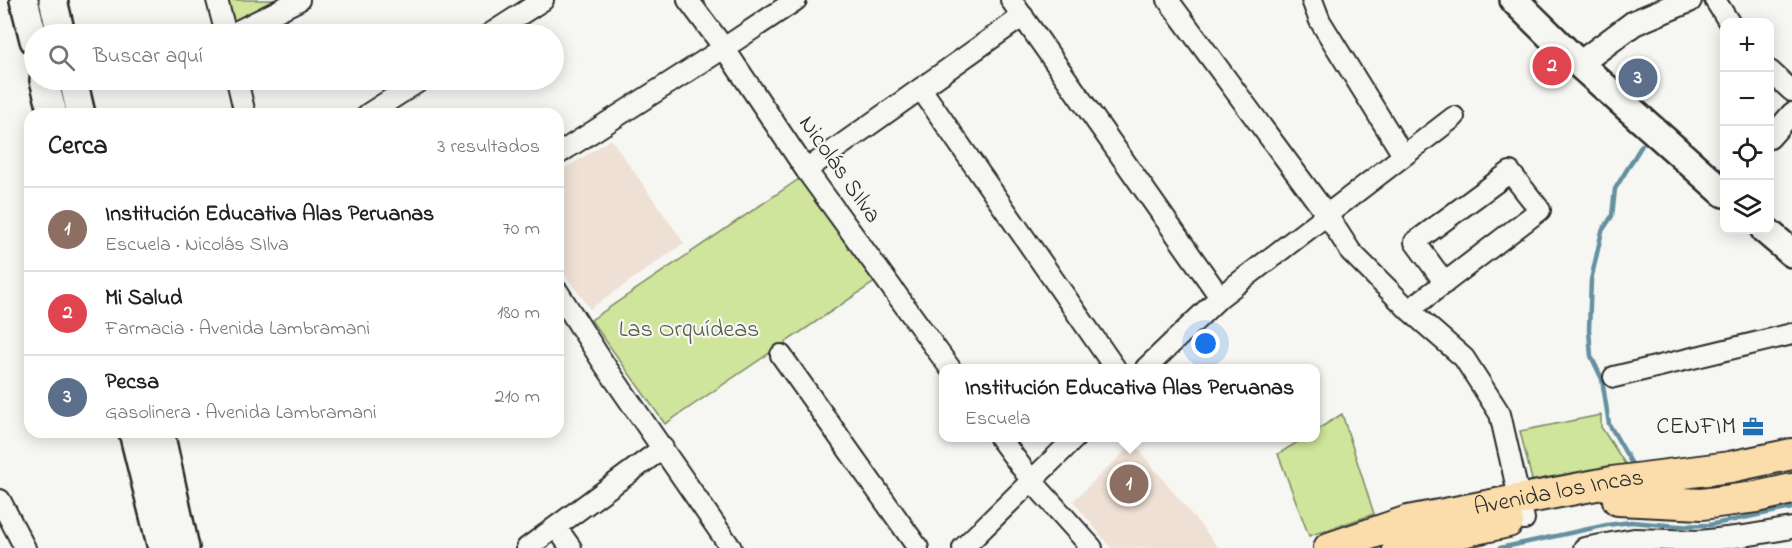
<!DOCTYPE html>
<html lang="es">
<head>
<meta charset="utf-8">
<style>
	body { margin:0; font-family:"Indie Flower",sans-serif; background:#f2f2f2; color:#202124 }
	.controls { position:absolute; right:18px; top:18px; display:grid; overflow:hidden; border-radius:12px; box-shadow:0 3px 15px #0003 }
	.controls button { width:54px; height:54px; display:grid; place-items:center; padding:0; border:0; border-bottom:2px solid #e0e0e0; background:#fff; color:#202124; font:30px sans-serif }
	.you { position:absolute; left:1206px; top:344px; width:21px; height:21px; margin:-15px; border:4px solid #fff; border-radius:50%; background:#1a73e8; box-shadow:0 0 0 9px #1a73e833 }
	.badge { display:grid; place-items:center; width:39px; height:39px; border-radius:50%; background:#1f6fb2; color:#fff; font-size:20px; font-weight:700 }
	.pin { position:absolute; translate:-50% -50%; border:3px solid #fff; box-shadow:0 2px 6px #0006 }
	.popup { position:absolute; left:939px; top:364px; width:381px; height:78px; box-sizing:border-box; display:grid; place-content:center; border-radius:12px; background:#fff; filter:drop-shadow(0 2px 4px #0005); font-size:20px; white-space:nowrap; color:#757577 }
	.popup b { font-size:22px; color:#202124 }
	.popup::after { content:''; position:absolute; left:50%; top:100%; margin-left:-12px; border:12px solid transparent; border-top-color:#fff }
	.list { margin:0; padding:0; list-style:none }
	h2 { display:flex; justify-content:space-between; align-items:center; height:78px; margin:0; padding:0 24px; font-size:26px }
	h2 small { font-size:20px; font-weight:400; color:#757577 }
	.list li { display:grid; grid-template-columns:39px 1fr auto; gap:18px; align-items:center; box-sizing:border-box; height:84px; padding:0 24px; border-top:2px solid #e0e0e0 }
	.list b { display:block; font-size:22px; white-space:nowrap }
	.list p { margin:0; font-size:20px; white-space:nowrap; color:#757577 }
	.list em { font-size:20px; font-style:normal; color:#757577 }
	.icon { flex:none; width:33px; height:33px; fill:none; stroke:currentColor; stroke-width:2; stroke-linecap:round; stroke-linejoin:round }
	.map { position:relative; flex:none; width:1792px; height:548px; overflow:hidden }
	.search { position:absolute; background:#fff; box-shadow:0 3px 15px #0003; left:24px; top:24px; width:540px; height:66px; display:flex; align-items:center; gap:15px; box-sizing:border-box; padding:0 21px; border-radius:33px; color:#757577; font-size:22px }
	.panel { position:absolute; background:#fff; box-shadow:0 3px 15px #0003; left:24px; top:108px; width:540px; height:330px; border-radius:18px }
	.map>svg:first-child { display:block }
	.built { fill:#efe0d5 }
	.green { fill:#cee59b; stroke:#7c8863; stroke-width:1.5 }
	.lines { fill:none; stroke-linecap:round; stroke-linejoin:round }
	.stream { stroke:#6590a0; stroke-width:4.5 }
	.minor-casing { stroke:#2b2b2b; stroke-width:24 }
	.tertiary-casing { stroke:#2b2b2b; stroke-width:28 }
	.secondary-casing { stroke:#2b2b2b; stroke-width:32 }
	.primary-casing { stroke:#2b2b2b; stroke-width:34 }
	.minor { stroke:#f6f6f2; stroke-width:20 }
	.tertiary { stroke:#f6f6f2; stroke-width:24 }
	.secondary { stroke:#f6f6f2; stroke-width:27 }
	.primary { stroke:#faddab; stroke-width:30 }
	.labels { text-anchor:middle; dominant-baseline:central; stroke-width:4.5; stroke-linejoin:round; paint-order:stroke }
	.street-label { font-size:24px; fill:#2b2b2b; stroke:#f6f6f2 }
	.park-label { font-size:24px; fill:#545a47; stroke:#f6f6f2 }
	.poi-label { font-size:24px; fill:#2b2b2b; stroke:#f6f6f2; text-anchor:end }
</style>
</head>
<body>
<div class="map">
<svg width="1792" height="548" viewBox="0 0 1792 548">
	<rect width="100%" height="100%" fill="#f6f6f2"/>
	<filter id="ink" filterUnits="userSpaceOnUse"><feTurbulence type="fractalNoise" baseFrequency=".0167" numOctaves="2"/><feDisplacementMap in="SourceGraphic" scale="12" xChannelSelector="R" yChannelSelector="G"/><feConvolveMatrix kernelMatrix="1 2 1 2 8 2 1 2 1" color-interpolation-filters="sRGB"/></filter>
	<g filter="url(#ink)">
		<path class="built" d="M611,139L684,243L590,309L558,265V173Z
			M1134,443L1139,450L1219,548H1111L1073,501Z"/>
		<path class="green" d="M223,0H275L231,26Z
			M799,179L876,281L665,424L591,320Z
			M1342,414L1374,514L1309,536L1278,454L1304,438H1315V431Z
			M1601,415V427L1626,465L1533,484L1520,431Z"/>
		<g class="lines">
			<path class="stream" d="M1632,464L1609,424L1602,379L1591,356L1589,330L1591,280L1602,231L1612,216L1615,189L1642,145
				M1500,548L1607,525L1631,522L1678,526L1709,525L1792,508"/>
			<defs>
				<path id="minor" d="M217,0L226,34
					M688,0L724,48L806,170L950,368
					M1011,0L1220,297
					M1168,0L1327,215L1351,252L1409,310L1464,358L1500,414L1524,519
					M1312,0L1320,21L1403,155
					M1715,0L1729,22
					M232,34L299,0
					M490,34L543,0
					M1770,71L1792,91
					M237,80L245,114
					M921,89L1115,368
					M368,114L421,80
					M1770,138L1792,113
					M558,154L724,48L796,0
					M806,170L1023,16
					M558,292L604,364L731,548
					M1409,310L1540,210L1510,172L1415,242L1445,283
					M781,355L918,548
					M1146,368L1220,297L1454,117
					M1614,377L1792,334
					M1000,438L1031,480L1092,548
					M0,500L25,548
					M556,527L571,548
					M527,548L663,448
					M963,548L1075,438
					M1584,548L1634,539L1700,541L1744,536L1792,528"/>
				<path id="tertiary" d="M1579,64L1634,23L1689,0"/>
				<path id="secondary" d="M24,0L34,40
					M53,0L61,34
					M1514,0L1579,64L1724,193
					M44,80L53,114
					M73,80L81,114
					M1765,230L1792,253
					M133,432L162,548
					M160,432L185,548"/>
				<g id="primary">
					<path d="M1618,500L1702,504L1756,497L1792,489"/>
					<path id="s1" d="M1329,548L1408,521L1612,482L1730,467L1792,454"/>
					<path d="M1398,548L1415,542L1508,522"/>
				</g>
			</defs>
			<use href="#minor" class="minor-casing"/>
			<use href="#tertiary" class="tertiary-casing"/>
			<use href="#secondary" class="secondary-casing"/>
			<use href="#primary" class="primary-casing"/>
			<use href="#minor" class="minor"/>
			<use href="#tertiary" class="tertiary"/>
			<use href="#secondary" class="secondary"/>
			<use href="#primary" class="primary"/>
		</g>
	</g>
	<defs>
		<symbol id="office-bare" viewBox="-9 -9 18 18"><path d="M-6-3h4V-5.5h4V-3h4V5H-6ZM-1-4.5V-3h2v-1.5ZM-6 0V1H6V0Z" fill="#1f6fb2" stroke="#f6f6f2" stroke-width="2.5" paint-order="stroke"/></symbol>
	</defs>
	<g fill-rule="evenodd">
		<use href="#office-bare" x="1738" y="412" width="30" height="30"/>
	</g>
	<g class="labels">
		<g class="street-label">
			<text transform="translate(839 170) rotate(55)">Nicolás SIlva</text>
			<text stroke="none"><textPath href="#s1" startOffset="237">Avenida los Incas</textPath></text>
		</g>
		<g class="park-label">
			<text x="689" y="330">Las Orquídeas</text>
		</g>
		<g class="poi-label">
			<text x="1736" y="427">CENFIM</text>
		</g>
	</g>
</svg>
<div class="controls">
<button>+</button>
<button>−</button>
<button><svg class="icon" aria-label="locate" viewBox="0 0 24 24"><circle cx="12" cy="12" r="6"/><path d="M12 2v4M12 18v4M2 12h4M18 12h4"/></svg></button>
<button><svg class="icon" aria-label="layers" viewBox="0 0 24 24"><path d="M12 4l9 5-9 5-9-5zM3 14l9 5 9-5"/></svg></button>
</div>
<div class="you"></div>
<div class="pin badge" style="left:1129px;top:484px;background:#8d6e63">1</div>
<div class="popup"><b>Institución Educativa Alas Peruanas</b>Escuela</div>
<div class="pin badge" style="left:1552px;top:66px;background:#e0444e">2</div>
<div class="pin badge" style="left:1638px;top:78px;background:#5c6f8a">3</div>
<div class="search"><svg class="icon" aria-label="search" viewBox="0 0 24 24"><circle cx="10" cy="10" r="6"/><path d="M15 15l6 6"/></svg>Buscar aquí</div>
<section class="panel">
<h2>Cerca<small>3 resultados</small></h2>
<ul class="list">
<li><span class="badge" style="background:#8d6e63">1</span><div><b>Institución Educativa Alas Peruanas</b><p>Escuela · Nicolás SIlva</p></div><em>70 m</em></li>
<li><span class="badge" style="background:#e0444e">2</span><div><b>Mi Salud</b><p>Farmacia · Avenida Lambramani</p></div><em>180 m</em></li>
<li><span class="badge" style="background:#5c6f8a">3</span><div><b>Pecsa</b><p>Gasolinera · Avenida Lambramani</p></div><em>210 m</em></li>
</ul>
</section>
</div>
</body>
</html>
